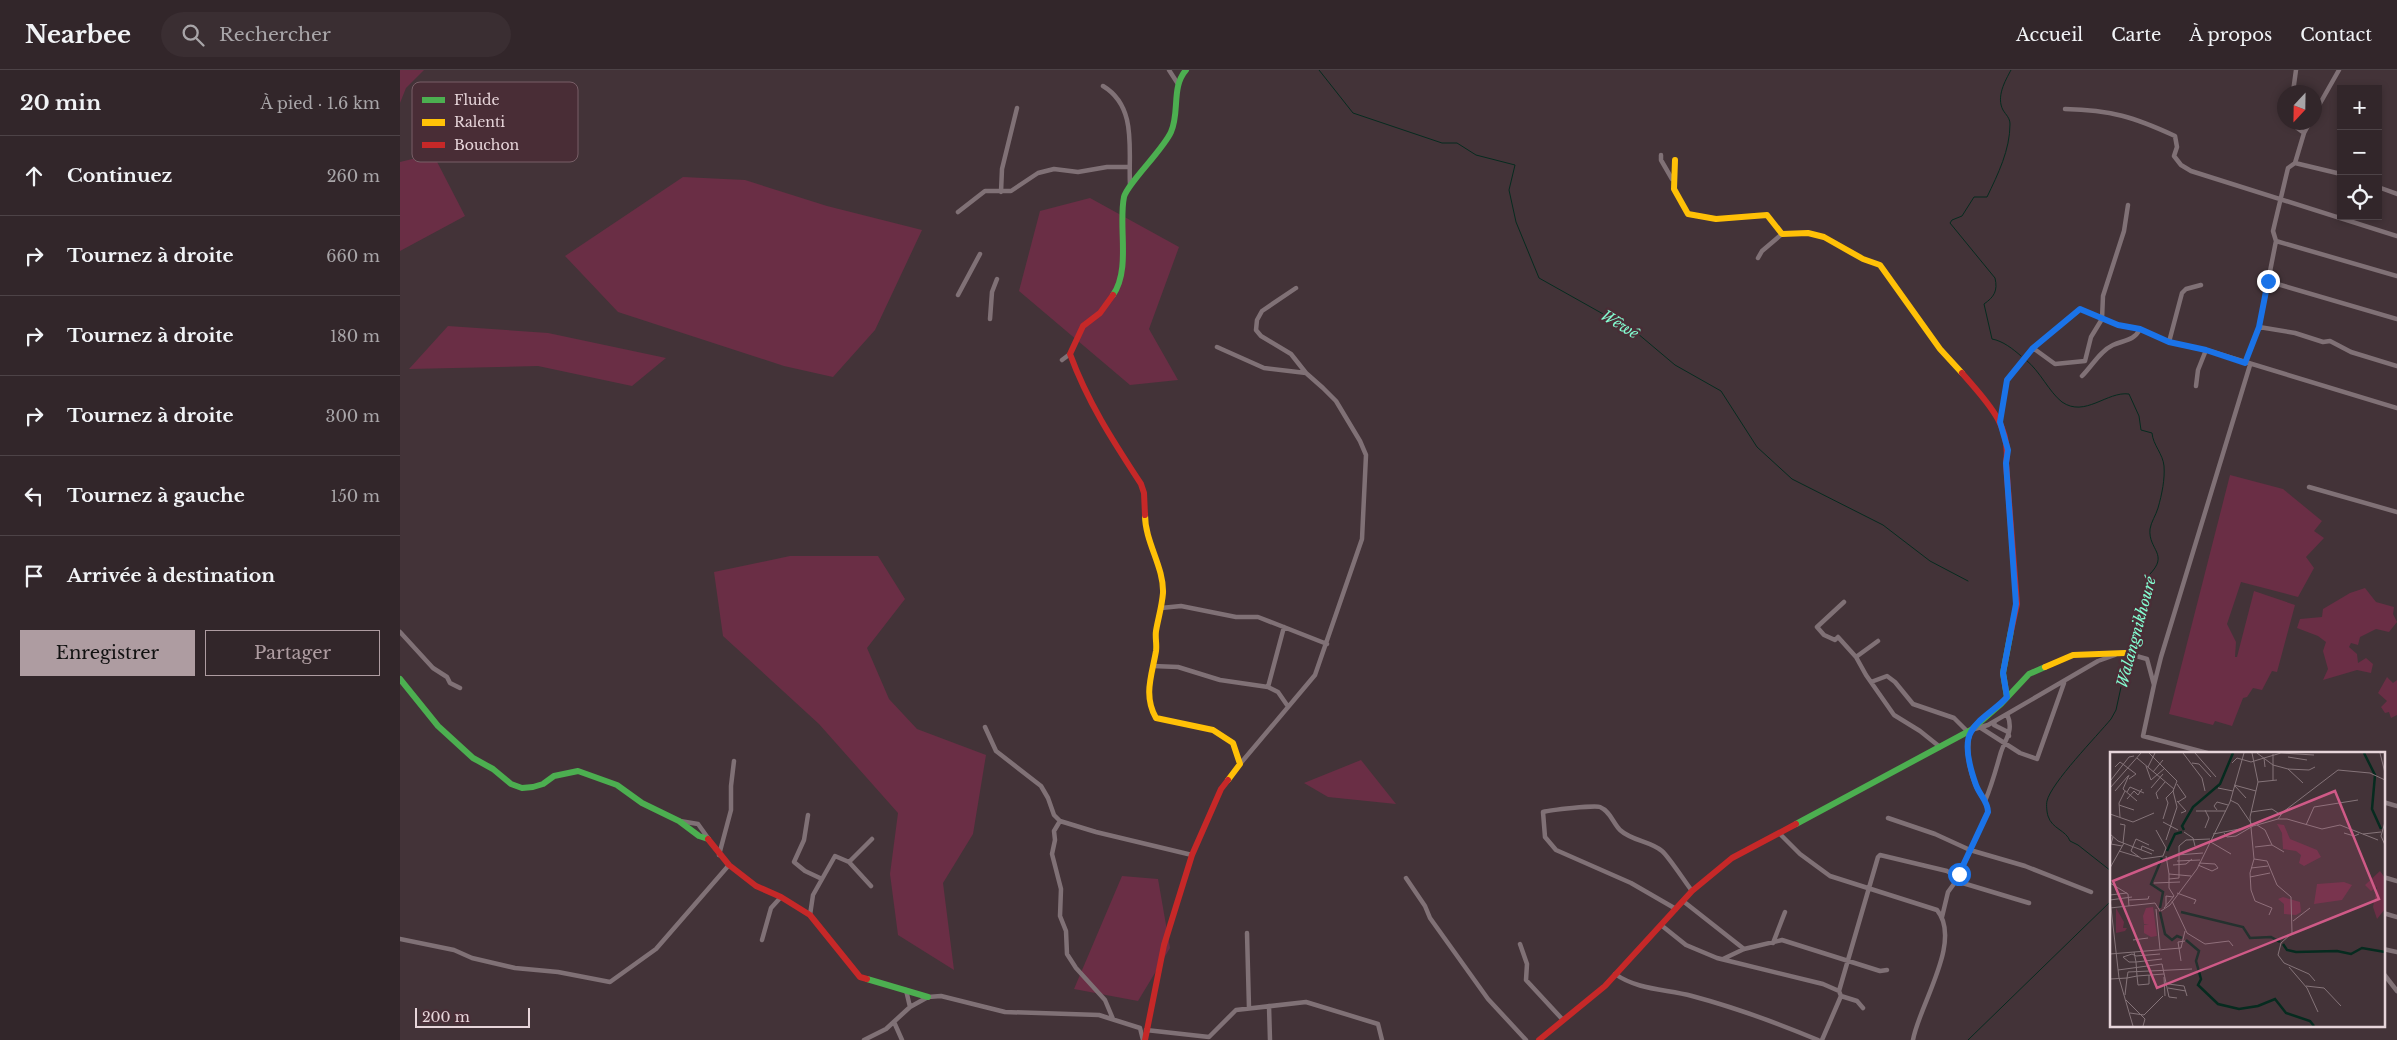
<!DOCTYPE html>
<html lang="fr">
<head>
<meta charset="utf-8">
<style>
	body { margin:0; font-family:"Libre Baskerville",serif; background:#3a2e32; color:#f1f3f6 }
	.controls { position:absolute; right:15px; top:15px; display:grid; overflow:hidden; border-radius:0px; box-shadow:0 2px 8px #0003 }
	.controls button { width:45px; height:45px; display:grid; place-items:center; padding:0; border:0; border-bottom:1px solid #4d4347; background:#32262a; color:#f1f3f6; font:25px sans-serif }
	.compass { position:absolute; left:1877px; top:15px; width:45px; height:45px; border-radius:50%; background:#32262a; box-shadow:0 2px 8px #0003; rotate:202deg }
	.scale { position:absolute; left:15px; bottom:12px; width:115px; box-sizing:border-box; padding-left:5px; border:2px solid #e7d5da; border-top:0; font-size:14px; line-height:18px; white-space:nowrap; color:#e7d5da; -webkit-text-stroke:4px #492d36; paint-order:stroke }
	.stop { position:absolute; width:15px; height:15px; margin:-11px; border:4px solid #1a73e8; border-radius:50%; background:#fff }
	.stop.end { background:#1a73e8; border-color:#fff; box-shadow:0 1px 5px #0008 }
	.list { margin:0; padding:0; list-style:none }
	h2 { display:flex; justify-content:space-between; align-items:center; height:65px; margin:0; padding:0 20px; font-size:21px }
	h2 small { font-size:16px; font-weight:400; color:#a8a5a8 }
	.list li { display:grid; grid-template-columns:32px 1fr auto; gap:15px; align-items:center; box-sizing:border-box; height:80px; padding:0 20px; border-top:1px solid #4d4347 }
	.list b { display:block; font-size:19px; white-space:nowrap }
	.list em { font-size:16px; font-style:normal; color:#a8a5a8 }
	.actions { display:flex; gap:10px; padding:15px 20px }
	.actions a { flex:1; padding:11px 0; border:1px solid #ae9ca1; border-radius:0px; text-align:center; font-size:18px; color:#ae9ca1 }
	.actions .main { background:#ae9ca1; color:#111 }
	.icon { flex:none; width:28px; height:28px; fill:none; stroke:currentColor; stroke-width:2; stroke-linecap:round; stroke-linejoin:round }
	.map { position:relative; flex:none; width:1997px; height:970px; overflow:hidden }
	header { display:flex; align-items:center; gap:30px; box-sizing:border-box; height:70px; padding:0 25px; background:#32262a; border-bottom:1px solid #4d4347 }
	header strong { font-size:24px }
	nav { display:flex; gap:28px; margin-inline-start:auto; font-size:18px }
	.search { width:350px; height:45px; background:#3a2e32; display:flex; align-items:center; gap:12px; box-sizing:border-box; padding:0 18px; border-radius:28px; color:#a8a5a8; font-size:19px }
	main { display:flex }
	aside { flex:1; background:#32262a }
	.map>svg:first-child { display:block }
	.green { fill:#6a2e45 }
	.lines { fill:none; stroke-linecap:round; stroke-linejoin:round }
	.stream { stroke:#062b1f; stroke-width:1 }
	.street { stroke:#807176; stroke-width:4.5 }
	.fast { stroke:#4caf50; stroke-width:6 }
	.slow { stroke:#ffc107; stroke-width:6 }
	.jam { stroke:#c62828; stroke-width:6 }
	.route { stroke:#1a73e8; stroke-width:6 }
	.labels { text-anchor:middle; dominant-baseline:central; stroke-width:5; stroke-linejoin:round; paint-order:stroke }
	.water-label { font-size:15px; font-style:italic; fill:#84fdd1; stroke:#492d36 }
	.inset-river { fill:none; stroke:#062b1f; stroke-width:2.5 }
	.inset-road { fill:none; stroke:#857479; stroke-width:1 }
	.view { fill:#cf5a87; fill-opacity:0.15; stroke:#cf5a87; stroke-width:2.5 }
	.inset-edge { fill:none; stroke:#e7d5da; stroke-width:2.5 }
	.key { fill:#492d36; stroke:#785f67; stroke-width:1 }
	.key-label { font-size:14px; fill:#e7d5da }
</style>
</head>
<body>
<header>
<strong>Nearbee</strong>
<div class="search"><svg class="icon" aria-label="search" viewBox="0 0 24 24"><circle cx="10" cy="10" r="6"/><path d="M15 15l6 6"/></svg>Rechercher</div>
<nav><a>Accueil</a><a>Carte</a><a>À propos</a><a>Contact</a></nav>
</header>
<main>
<aside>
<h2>20 min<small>À pied · 1.6 km</small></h2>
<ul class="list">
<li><svg class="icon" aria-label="ahead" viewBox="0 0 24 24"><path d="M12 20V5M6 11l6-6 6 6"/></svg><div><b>Continuez</b></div><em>260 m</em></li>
<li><svg class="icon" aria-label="right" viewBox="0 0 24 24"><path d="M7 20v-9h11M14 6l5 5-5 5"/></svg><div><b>Tournez à droite</b></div><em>660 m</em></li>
<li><svg class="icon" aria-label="right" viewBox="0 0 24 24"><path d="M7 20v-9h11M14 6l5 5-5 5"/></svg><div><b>Tournez à droite</b></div><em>180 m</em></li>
<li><svg class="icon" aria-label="right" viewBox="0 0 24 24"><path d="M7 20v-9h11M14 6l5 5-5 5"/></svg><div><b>Tournez à droite</b></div><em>300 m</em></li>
<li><svg class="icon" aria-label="left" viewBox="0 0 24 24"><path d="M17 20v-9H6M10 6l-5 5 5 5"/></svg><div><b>Tournez à gauche</b></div><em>150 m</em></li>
<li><svg class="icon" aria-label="arrive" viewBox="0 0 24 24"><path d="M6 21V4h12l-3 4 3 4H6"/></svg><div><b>Arrivée à destination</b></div></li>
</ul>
<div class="actions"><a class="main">Enregistrer</a><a>Partager</a></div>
</aside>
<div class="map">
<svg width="1997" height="970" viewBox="0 0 1997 970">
	<rect width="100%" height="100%" fill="#433338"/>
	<path class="green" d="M0,0H24L6,18L0,33Z
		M33,84L65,146L0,181V92Z
		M283,107L345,110L427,136L522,160L475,260L433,307L384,296L218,242L165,186Z
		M690,128L779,177L749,259L778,310L730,315L619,221L640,141Z
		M48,256L148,263L266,288L232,316L138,296L9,299Z
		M1830,405L1883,419L1922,451L1914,461L1924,468L1906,487L1914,498L1898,527L1841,512L1827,554L1836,572L1835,587H1837L1854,521L1895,535L1877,602L1872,601L1862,620L1853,618L1847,627L1843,628L1832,656L1815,651L1813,655L1769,644Z
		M390,486H478L505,529L467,578L489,629L517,659L586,685L573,764L543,813L554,900L498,865L490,804L498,743L419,654L323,566L314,502Z
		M1965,518L1976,532L1994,537L1993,544L1997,552L1989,562L1976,559L1960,567L1958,575L1951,573L1949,577L1957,584L1958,593L1966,588L1973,594L1971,603L1957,600L1923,610L1928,599L1923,581L1926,572L1918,566L1897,558L1900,549L1922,547L1923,539L1950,523Z
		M1987,607L1993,613L1997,610V645L1991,648L1989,642L1985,643L1981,637L1987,631L1978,623Z
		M961,690L996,734L928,727L904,713Z
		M722,806L758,809L770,878L738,931L674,919Z"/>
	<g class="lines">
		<path class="stream" d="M919,0L953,43L1042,73H1057L1076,85L1115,95L1109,120L1116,152L1139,208L1237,263L1275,295L1321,321L1357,377L1392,409L1483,455L1530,491L1568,511
			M1611,0C1605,11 1596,27 1603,40C1606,45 1610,48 1610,54C1610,80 1598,104 1587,127H1574L1562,146L1552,150L1550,153L1595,208C1598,221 1594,227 1584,234L1592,269C1603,271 1613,279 1621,286
			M1626,290C1640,301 1649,322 1662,332C1685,348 1707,321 1729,324L1739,346L1741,360L1752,363C1753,375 1763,384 1764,396C1765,409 1762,424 1758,438C1756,445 1751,452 1750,459C1748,480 1770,484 1749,505L1729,581
			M1711,801L1678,775L1670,771C1666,760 1652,759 1648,746C1647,743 1646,735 1647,731C1651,713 1697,666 1711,649L1716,640L1728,585
			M1568,970L1711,831"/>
		<path class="street" d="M769,0L778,14
			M703,16C738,37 728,81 730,115
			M1893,22L1896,0
			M1665,39C1711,40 1734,47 1775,66L1777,77L1774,86L1781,95L1791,101L1997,166
			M1914,44L1939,0
			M1889,52L1904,63L1895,93L1888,98L1873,161L1876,171L1997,206
			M1904,63L1910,52
			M1261,85V90L1272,109
			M1895,93L1941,104
			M1978,117L1997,124
			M601,122L602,99L617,38
			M558,142L585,121H611L638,103L654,99L678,102L707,97H729
			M1358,188L1362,181L1382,164
			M1867,211L1997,249
			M558,225L580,184
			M590,249L592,222L597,209
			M1859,257L1895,263L1923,272L1930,271L1951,282L1997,296
			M1769,272L1782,223L1786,219L1801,215
			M817,277L864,298L906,303
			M1633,278L1655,294L1685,291L1691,267L1702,249L1703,226L1724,161L1728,135
			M662,290L670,284
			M1845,293L1859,257L1876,171
			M1682,306C1692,296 1700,281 1713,275C1724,270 1734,271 1740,259
			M1796,316L1798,300L1806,280
			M1600,352L1607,310L1633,278L1680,239L1718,255L1740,259L1769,272L1806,280L1997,338
			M1909,417L1997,442
			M1444,532L1417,557L1424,565L1435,570L1438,567L1456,587L1466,605L1494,645L1520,661L1540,677
			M761,538L781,536L836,547H858L927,574
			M0,562L33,598L47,607L50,613L60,618
			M1729,584L1747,589L1754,615L1743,666L1811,684
			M1456,587L1478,571
			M753,596L778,597L820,610L868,617L878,622L887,635
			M1471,612L1487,606L1495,612L1513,634L1554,648L1568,662
			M1754,615L1761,587L1850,295
			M868,617L884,557
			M1595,651L1594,655L1608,662L1609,666
			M585,657L596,681L641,716L648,728L654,745L660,751L696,762L792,785
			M1581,658L1620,683L1637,689L1664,613
			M840,694L915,605L962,469L966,385L960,371L936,331L923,318L906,303L891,284L861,266L856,260L857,250L862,241L896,218
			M1585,731C1592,715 1596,699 1601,682C1606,668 1614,660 1607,644
			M1983,732L1997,736
			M408,745L404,770L394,792L405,801L422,809
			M1488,748L1535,764L1570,780L1625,796L1691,822
			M280,751L298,754L308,768
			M660,751L654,761L655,770L652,784L661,819L660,846L666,861L667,884L676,898L705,930L713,949
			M1380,764L1400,784L1430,806L1537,840C1563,871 1519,935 1513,970
			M319,785L331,740V716L334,691
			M449,792L472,769
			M1983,807L1997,811
			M1006,808L1025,836L1030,848L1088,929L1126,970
			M1556,811L1629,833
			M1283,831L1344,879
			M1276,839L1231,813L1156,780L1145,767L1143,742C1150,740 1195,735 1200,737C1210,741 1213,753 1220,760C1232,771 1250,771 1262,781C1269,787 1285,812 1292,821
			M1983,843L1997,847
			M410,845L413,825L435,786L449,792L471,816
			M1542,847L1548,822L1556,811L1588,742C1588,732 1582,728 1577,718C1569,701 1565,678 1571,660L1588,655L1698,591L1715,585
			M1261,855L1286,875L1317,888L1423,914L1439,921
			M847,863L849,938
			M0,869L54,880L72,888L115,898L158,902L210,912L256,879L329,795
			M362,870L371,838L381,827
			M1373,873L1385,842
			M1120,874L1127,894L1126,910L1163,950
			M1983,879L1997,882
			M1323,889L1344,879L1382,870L1480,901L1487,900
			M1983,903L1997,921
			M1215,904C1238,920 1265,919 1292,926C1337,938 1375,952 1418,970
			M506,920L510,937
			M1441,926L1457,931L1463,938
			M869,936L870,970
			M494,952L502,970
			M746,960L809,967L836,940L906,932L978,954L982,970
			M464,970L486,959L510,937L528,927L541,926L605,942L699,945L740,958L743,970
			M1422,970L1441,926L1439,921L1478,787L1480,785L1547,801L1557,808"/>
		<path class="fast" d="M713,225C731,199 718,156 724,127C727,114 763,80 771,62C780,42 771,17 786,0
			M0,609L38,656L73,688L93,699L111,714L122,718L133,717L143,714L154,706L178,701L217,715L242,733L279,751L299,766L308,769
			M1607,627L1603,603L1611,561
			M1396,754L1571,660L1601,634L1629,604L1645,597
			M467,909L528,927"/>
		<path class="slow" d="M1275,90L1274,119L1288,144L1316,149L1367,145L1382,164L1408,163L1424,167L1463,189L1480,195L1540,279L1562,303
			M745,445C745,472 764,497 763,523C762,536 758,549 756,561C755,568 757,574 756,581C752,605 743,625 756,648L813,660L833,673L840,694L828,710
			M1645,597L1673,585L1725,583"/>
		<path class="jam" d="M713,225L700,243L683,256L670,284C688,333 713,371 741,414L744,423L745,445
			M1562,303C1585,330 1612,355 1606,393L1617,534L1611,561
			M308,769L329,795L356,816L381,827L410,845L460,907L467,909
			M745,970L764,875L792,785L821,719L828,710
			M1139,970L1205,916L1292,821L1332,788L1396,754"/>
	</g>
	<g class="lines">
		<path class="route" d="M1559,804L1588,742C1588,731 1580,726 1576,715C1571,701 1563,675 1571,662C1578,648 1597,639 1607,627L1603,603L1616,534L1606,393L1608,380L1600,352L1607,310L1633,278L1680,239L1718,255L1740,259L1769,272L1806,280L1845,293L1859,257L1868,211"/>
	</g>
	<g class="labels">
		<g class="water-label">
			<text transform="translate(1220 254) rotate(31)">Wêwê</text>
			<text transform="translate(1736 562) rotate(-75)">Walangnikhouré</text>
		</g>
	</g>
	<g transform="translate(1710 682)">
		<rect width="275" height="275" fill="#433338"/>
		<path d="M167,72L174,73L180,87L207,98L211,105L194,114L189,111L191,103L186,99L173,97L172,81ZM270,119L275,126V157L267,167L263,155L267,135L261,139L255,133ZM234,130L242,133L232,148L204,152L207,132ZM173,145L190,150L191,160L186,163L174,162V152L168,147ZM43,155L47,184L41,185L34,181V173L39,172H34L33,164L36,156ZM6,156L14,170L13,176H17L15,179L6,181Z" fill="#6a2e45"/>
		<path class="inset-river" d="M254,1L265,23L262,57L271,77M74,78L72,74L83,55L110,32L123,1M57,99L65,82L72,80M50,156L53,140L41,132L52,106M50,160L55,182L62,188L67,184L72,186M71,160L133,175L140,186L161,185L170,190M76,188L89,199L86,209L91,227L88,233L108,252L129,257L148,254L165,247L176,261L200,269L204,274M173,192L177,198L186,200L227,199L241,202L252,196L275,200"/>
		<path class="inset-road" d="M39,1L67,29L63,39L67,55L56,88M73,1L92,26L95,39M85,1L106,25M142,1L148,30L140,65L144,107L157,109L167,133L181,145L182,181L171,191L168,203L174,211L199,222L205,229M147,1L163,13L178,17L199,18L205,15M270,1L275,21M163,2V28M178,5L197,8M27,6L64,37M154,6L171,1L204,3M82,11L89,12L101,25M122,11L127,6L141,10L154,6L155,15M36,14L41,28L55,16M5,15L10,10L26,22L19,27M38,15L45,1M178,17L193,31M43,20L53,8M19,23L13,37L27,49M1,28L19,5L24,4M148,30L167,28M67,32L76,45L68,50M124,33L146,39M125,34L136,46M0,36L31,1M41,36L53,22M108,36L123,39M275,38V70L271,84L275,93M5,39L18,24M17,40L20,35L34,41M17,47L24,39L28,43L32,37M48,47L46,41L55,30M120,48L128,52L143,74L147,73L168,67L173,60L228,18L260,21L275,28M67,49L76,59L71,61M9,53L24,58M107,58L104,54L107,50L118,53M86,59H116M141,60L162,57L171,63M0,62L23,70L44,61M10,65L9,51L15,39M53,67L58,51L56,46L64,38M168,67H177L212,77L230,73L268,88M53,70L68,78M10,72L15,73L13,91M147,73L155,78L162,93L174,100M196,73L204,55L248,48M95,76L99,66L95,58M74,80L83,86L85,94M114,81L117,85L126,84L143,74M234,81L244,84L249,82M0,82L8,89L42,102M103,82L135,76M253,82L271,80M3,85L1,92L12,94M99,89L121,102M39,93L26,87L21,99L32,107L53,104L56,96L46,78M145,95L162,93M31,98L32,94L44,99M9,99L29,105M67,103L93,101M56,104L59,122L81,124M144,107L140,121L141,138L145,149L162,156L159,163M67,109L90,108M63,113L76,112L82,107M88,113L102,119L108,116L105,112L89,111M0,116L14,91M141,116L158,114M140,125L160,121M59,127L69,126V94L76,88L100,87M0,131L18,142L19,154M44,131L70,130M67,141L86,148L84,152M0,143L17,141M0,147L9,226L23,274M0,148L22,145M19,148L38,147L39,144M62,149L77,181L95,192L119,189L123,194M56,154V144L63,145M0,156L45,151L50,159M54,156L64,144L59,136V122M46,157L50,197M51,159L60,153L87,117L120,50L134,1M183,169L200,156M23,188L38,186M24,200L71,196L75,179M0,202L24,200L26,210H19L13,205M13,205L22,202L26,204L50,202M52,207L26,210L27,224L54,222M71,209L68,190L75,189M179,215L197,236L208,260M8,218L52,212L59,245L67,246M54,225L55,244M0,227L17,226L18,220L82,217M58,232L74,234L77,244M196,234L214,236L231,254M58,236L76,239M15,243L17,226L27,224L28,233L39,232V223M16,248L35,267L33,274M20,261L34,263L53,244"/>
		<path class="view" d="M225,39L269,147L47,236L3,129Z"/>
		<rect width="275" height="275" class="inset-edge"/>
	</g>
	<rect x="12" y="12" width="166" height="80" rx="8" class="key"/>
	<rect x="22" y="27" width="23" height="6" fill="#4caf50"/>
	<rect x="22" y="49" width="23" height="7" fill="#ffc107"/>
	<rect x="22" y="72" width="23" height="6" fill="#c62828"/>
	<g class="key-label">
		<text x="54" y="35">Fluide</text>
		<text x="54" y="57">Ralenti</text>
		<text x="54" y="80">Bouchon</text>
	</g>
</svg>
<div class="controls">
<button>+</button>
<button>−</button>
<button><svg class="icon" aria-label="locate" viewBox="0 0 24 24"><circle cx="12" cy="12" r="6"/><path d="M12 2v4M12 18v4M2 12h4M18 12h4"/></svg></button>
</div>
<svg class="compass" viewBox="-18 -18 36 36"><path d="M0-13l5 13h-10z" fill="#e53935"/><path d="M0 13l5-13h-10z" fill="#a8a5a8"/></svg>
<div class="scale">200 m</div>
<div class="stop" style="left:1559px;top:804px"></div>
<div class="stop end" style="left:1868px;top:211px"></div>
</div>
</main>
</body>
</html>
